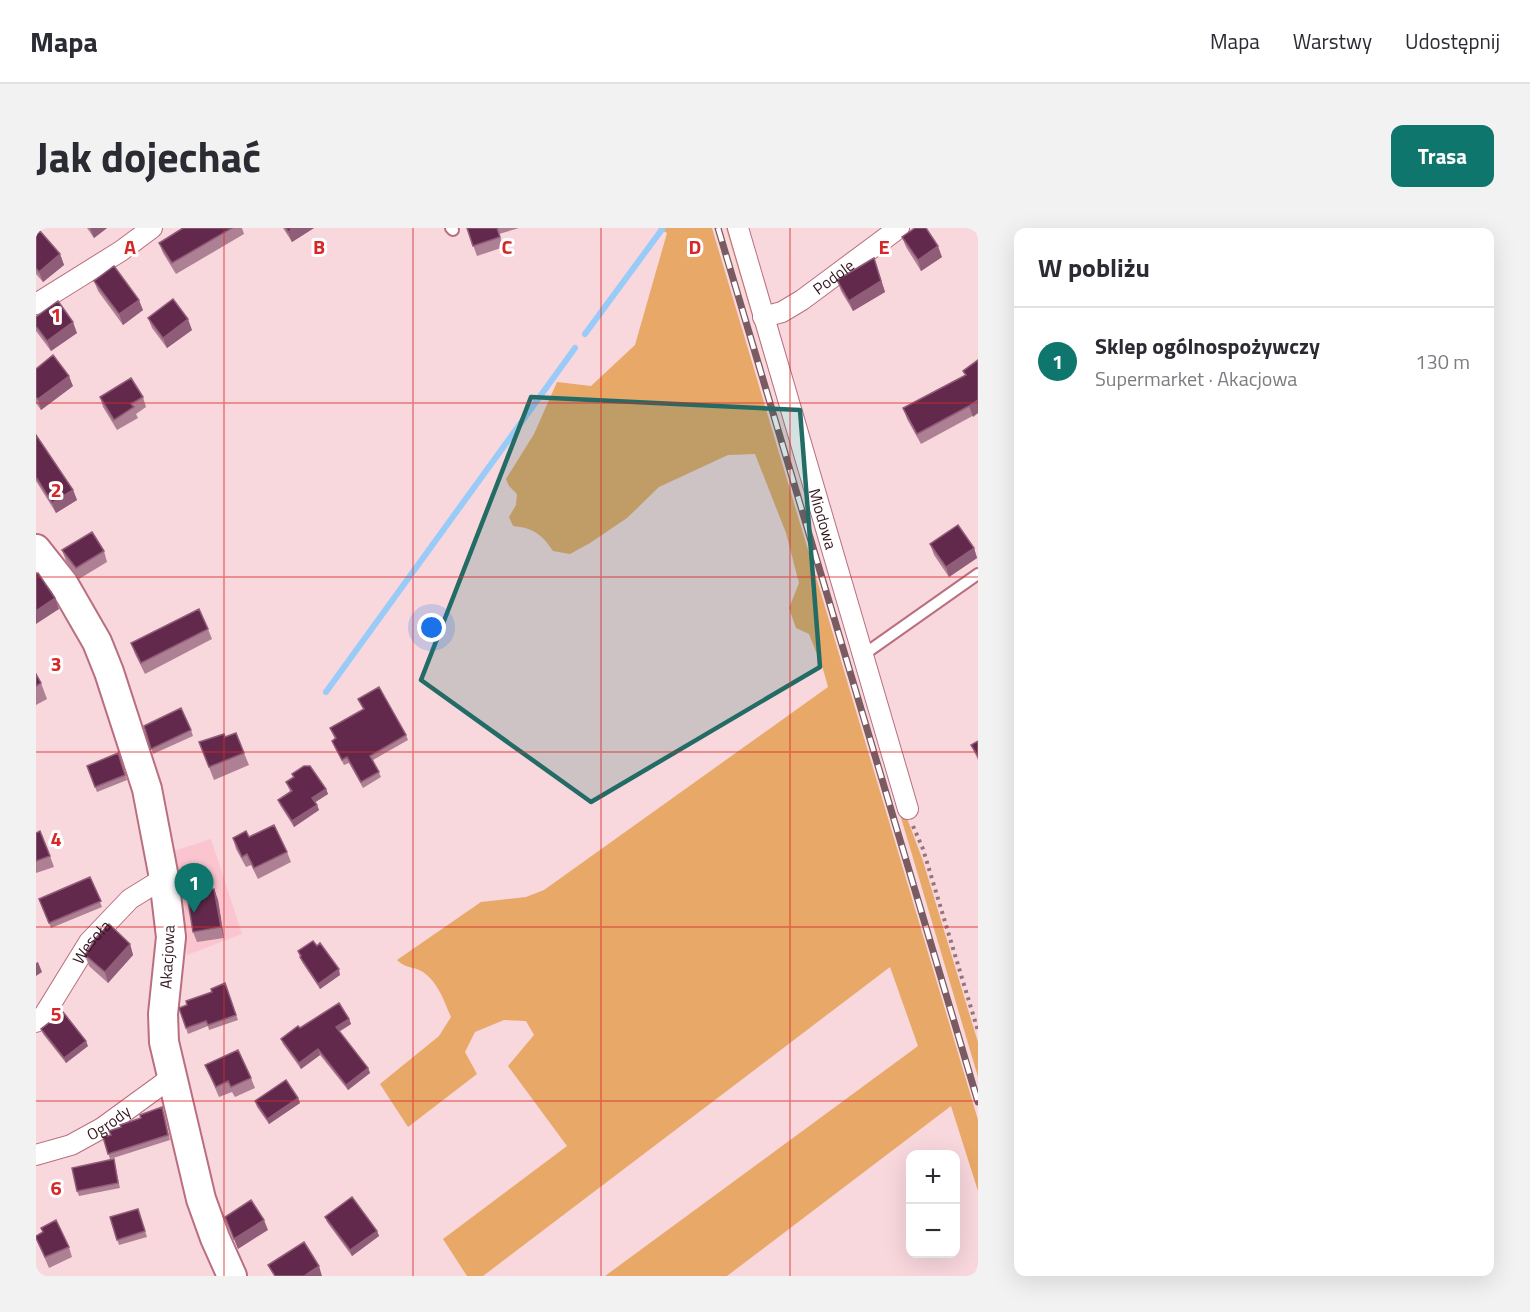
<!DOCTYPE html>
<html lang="pl">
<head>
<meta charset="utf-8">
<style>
	body { margin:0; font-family:"Titillium Web",sans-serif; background:#f2f2f3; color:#2b2b33 }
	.controls { position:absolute; right:18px; bottom:18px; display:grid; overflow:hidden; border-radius:12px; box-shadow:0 6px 24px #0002 }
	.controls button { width:54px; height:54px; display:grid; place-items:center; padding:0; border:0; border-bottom:2px solid #e1e1e2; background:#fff; color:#2b2b33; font:30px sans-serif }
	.you { position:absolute; left:396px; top:400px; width:21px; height:21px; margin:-15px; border:4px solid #fff; border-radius:50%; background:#1a73e8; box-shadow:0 0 0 9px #1a73e833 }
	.badge { display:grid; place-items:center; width:39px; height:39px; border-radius:50%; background:#0f766e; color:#fff; font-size:20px; font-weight:700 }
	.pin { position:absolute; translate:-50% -50px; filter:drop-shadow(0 2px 3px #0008) }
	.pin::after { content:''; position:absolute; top:32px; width:21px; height:18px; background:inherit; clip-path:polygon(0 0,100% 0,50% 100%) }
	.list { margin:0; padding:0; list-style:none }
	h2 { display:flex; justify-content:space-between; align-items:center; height:78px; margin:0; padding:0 24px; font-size:26px }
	h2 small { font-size:20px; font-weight:400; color:#7c7c81 }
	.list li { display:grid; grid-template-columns:39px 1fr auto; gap:18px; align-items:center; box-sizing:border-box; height:108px; padding:0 24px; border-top:2px solid #e1e1e2 }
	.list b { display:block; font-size:22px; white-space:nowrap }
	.list p { margin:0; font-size:20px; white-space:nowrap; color:#7c7c81 }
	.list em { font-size:20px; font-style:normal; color:#7c7c81 }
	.map { position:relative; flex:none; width:942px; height:1048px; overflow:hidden; border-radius:12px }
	header { display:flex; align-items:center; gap:36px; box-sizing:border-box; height:84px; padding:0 30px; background:#fff; border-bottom:2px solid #e1e1e2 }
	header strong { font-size:28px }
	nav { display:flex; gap:33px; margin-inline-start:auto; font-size:21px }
	.intro { display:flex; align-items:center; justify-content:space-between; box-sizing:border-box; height:144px; padding:0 36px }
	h1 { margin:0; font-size:42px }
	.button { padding:15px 27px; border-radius:12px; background:#0f766e; color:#fff; font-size:21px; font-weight:700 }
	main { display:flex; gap:36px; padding:0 36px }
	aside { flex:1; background:#fff; border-radius:12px; box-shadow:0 6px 24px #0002 }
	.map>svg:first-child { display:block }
	.built { fill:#fbc5cf }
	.green { fill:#e8a867 }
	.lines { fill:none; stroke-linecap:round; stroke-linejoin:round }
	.stream { stroke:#99cbf8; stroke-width:6 }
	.lane-casing { stroke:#b96f80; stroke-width:14 }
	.street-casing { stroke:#b96f80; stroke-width:22 }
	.secondary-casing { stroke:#b96f80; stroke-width:32 }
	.path { stroke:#94757c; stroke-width:4; stroke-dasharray:3 4.5; stroke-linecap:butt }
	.lane { stroke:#fff; stroke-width:10 }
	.street { stroke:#fff; stroke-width:20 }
	.secondary { stroke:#fff; stroke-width:28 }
	.rail-casing { stroke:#795b61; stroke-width:7 }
	.rail { stroke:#fff; stroke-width:4.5; stroke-dasharray:14; stroke-linecap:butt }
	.wall { fill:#ae8094 }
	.shaded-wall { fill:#905d78 }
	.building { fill:#63294c; stroke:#905d78; stroke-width:1.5 }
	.marked { fill:#236c65; fill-opacity:0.2; stroke:#236c65; stroke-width:4.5; stroke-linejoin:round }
	.grid { fill:none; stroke:#d62828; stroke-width:1.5; stroke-opacity:0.55 }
	.labels { text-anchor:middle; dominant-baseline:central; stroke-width:6; stroke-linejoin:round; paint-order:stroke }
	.street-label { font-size:16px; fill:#33161d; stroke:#fff }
	.grid-label { font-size:20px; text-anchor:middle; font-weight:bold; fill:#d62828; stroke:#fff; stroke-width:6; stroke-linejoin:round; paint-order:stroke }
</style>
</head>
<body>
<header>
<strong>Mapa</strong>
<nav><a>Mapa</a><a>Warstwy</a><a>Udostępnij</a></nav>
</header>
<div class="intro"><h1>Jak dojechać</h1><a class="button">Trasa</a></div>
<main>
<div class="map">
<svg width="942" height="1048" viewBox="0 0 942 1048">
	<rect width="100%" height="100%" fill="#f8d7dd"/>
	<path class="built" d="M175,611L206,706L151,727L147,669L138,623Z"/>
	<path class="green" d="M622,0H676L942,892V963L915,878L691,1048H569L882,818L854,739L447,1048H431L407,1011L531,918L472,838L498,807L490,793L468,792L439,804L429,824L441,846L372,899L344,856L403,808L415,789C408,773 402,754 387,744C378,738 372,742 361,732L445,674L490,669L508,662L792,459L787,441L773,406L760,400L753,380L763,355L750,305L719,226L692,227L623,259L591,290L554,315L534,326L517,323C506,306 497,300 477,298L473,289L480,277L481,266L473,258L470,251L498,206L521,154L555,158L599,117L631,5Z
		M690,0H697L868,582L887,633L937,798L942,814V849Z"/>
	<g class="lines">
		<path class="stream" d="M549,106L627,0
			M290,464L539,120"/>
		<defs>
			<path id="lane" d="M415,0L417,2
				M827,427L942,346"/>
			<g id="street">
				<path id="s1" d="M702,0L872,581"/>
				<path d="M0,76L85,23L116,0"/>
				<path id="s2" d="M727,89L746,84L766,72L863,0"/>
				<path id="s3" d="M0,794L8,787L53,714L94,671L128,650"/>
				<path id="s4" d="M0,927L35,917L66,900L136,849"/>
			</g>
			<path id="secondary" d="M0,321L27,355L61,414L73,444L111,561L128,650L135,709L127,786L128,814L165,971L179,1010L196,1048"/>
		</defs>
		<use href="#lane" class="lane-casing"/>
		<use href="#street" class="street-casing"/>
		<use href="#secondary" class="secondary-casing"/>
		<path class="path" d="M877,598L887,621L942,803"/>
		<use href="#lane" class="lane"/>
		<use href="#street" class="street"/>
		<use href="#secondary" class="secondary"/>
		<defs>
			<path id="rail" d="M682,0L942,874"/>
		</defs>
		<use href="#rail" class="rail-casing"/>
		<use href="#rail" class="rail"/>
	</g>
	<path class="wall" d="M51,0H71L58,10Z
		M147,0H206L208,6L140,46L127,25L123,15Z
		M247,0H278L256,14Z
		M431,0H483L463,6L468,19L441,28Z
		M0,7L24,26L28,37L7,54L0,46Z
		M866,9L906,29L885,43L870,19Z
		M838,30L849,64L817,83L805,63L801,52Z
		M58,53L107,82L87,97L62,63Z
		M0,89L41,105L15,123L0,103Z
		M112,90L156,102L131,120L116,100Z
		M942,132V185L885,216L871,191L867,180L929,147L927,143Z
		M0,141L37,158L5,182L0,175Z
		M64,169H107L110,179L100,186L102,190L81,202L67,179Z
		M0,207L37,262L41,272L20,285L0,253Z
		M894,316L938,320L941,330L913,349L898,327Z
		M26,322L68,323L71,334L43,351L30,333Z
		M172,401L176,411L109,446L99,426L95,415Z
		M0,446L5,455L11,471L0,477Z
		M322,471L370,507L372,512L337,532L345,549L327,560L313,535L308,537L298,518L296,513L299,511L294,500L327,481Z
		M108,498L155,502L157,508L117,526Z
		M189,509L208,525L213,537L178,552L163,514Z
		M942,513V532L935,517Z
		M82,525L91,552L61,564L51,538Z
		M256,546L290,561L292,566L279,574L283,582L258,599L244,577L242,572L254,563L250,554L257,549Z
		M0,605L14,628L18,639L0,645Z
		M213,609L251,624L255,634L222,651L215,637L210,639L200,621L197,610Z
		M54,649L66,679L15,700L3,671Z
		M178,661L182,672L188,710L161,714L157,704Z
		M94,716L97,727L72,755L53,738L49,727Z
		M262,723L304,747L284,761L266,734Z
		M189,755L202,792L173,802L172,798L152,806L143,780L151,777L176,764Z
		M313,791L315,796L303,804L332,840L334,845L312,862L284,827L265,841L247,816L245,811L264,800Z
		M5,801L52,818L30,835L7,806Z
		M169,837L215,850L219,860L199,869L196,864L183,869Z
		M262,870L264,875L233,896L221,879L219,873Z
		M128,885L134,912L74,931L67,909L75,907Z
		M78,931L84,960L43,968L41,963Z
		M102,981L111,1009L83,1017L74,989Z
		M289,989L341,1003L343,1008L316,1028L291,994Z
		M7,1005L33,1019L36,1029L13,1040L0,1010Z"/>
	<path class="shaded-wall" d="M54,0H71L58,10Z
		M257,0H278L256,14L252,4Z
		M902,18L906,29L885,43L882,32Z
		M24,26L28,37L7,54L3,44Z
		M838,30L849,64L817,83L813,73Z
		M103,72L107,82L87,97L83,86Z
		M152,91L156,102L131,120L127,110Z
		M37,94L41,105L15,123L11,113Z
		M33,148L37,158L5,182L2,171Z
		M942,172V185L937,189L933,178Z
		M37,262L41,272L20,285L16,275Z
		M938,320L941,330L913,349L910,339Z
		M19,370L23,381L0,396V383Z
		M290,561L292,566L278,575L276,570Z
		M281,577L283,582L258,599L256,593Z
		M178,661L182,672L188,710L185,699Z
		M94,716L97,727L72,755L69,744Z
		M2,734L6,744L0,748V735Z
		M303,741L304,747L284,761L282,756Z
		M313,791L315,796L302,804L300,799Z
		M50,813L52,818L30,835L28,830Z
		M282,821L284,827L265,841L263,835Z
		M332,840L334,845L312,862L310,857Z
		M262,870L264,875L233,896L231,891Z
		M228,992L232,1002L202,1021L198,1011Z
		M341,1003L343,1008L316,1028L314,1022Z
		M283,1038L286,1048H268Z"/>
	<path class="building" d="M147,0H196L136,35L123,15Z
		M250,0H257L252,4Z
		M431,0H461L464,9L437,18Z
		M879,0H890L902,18L882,32L866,9Z
		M4,3L24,26L3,44L0,40V7Z
		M838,30L845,53L813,73L801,52Z
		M78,38L103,72L83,86L58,53Z
		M137,71L152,91L127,110L112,90Z
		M22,73L37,94L11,113L0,98V89Z
		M17,127L33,148L2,171L0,169V141Z
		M942,132V172L933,178L881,206L867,180L930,147L927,143Z
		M95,150L107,169L95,176L98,179L78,192L64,169Z
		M0,207L37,262L16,275L0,249Z
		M922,297L938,320L910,339L894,316Z
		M56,304L68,323L40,340L26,322Z
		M2,345L19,370L0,383V346Z
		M163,381L172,401L105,435L95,415Z
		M0,446L5,455L0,458Z
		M343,459L370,507L334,528L343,544L325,554L311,529L306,532L296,513L300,510L294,500L328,481L322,471Z
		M145,480L155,502L115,521L108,498Z
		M200,505L208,525L173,539L163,514L188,506L189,509Z
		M942,513V528L935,517Z
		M82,525L89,547L59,559L51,538Z
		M268,538H274L290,561L276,570L281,577L256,593L242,572L256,563L250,554L258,549L256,546Z
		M238,597L251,624L218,640L211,626L206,629L197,610L210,603L213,609Z
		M4,603L14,628L0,633V605Z
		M54,649L65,673L13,695L3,671Z
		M171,656L172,662L178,661L185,699L157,704L150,660Z
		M73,696L94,716L69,744L49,727L59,711Z
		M277,713L281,718L284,715L303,741L282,756L264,729L265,728L262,723Z
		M189,755L200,787L172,797L170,793L150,800L143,780L151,777L150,773L176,764L175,761Z
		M303,775L313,791L300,799L332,840L310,857L282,821L263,835L245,811L262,798L264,800Z
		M27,784L50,813L28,830L5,801Z
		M202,822L215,850L195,859L192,853L180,859L169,837Z
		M250,852L262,870L231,891L219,873Z
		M126,879L132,907L72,926L67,909L75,907L73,903L85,899L84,897L105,890L104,887Z
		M78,931L82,955L41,963L36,940Z
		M316,969L341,1003L314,1022L289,989Z
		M215,972L228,992L198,1011L189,989Z
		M102,981L109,1003L81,1012L74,989Z
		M20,992L33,1019L9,1029L0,1010V1008L7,1004L5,1000Z
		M268,1014L283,1038L268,1048H239L232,1037Z"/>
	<path class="marked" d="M495,169L764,182L784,439L555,574L385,452Z"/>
	<path class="grid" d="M188,0V1048M377,0V1048M565,0V1048M754,0V1048M0,175H942M0,349H942M0,524H942M0,699H942M0,873H942"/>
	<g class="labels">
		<g class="street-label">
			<text stroke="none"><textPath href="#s2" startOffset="82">Podole</textPath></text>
			<text stroke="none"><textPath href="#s1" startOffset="303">Miodowa</textPath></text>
			<text stroke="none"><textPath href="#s3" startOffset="98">Wesoła</textPath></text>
			<text transform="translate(131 729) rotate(-87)">Akacjowa</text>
			<text stroke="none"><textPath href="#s4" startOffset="80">Ogrody</textPath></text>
		</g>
	</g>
	<g class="grid-label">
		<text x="94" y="26">A</text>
		<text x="283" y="26">B</text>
		<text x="471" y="26">C</text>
		<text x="659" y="26">D</text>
		<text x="848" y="26">E</text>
		<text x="20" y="94">1</text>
		<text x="20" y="269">2</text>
		<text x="20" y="443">3</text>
		<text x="20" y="618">4</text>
		<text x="20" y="793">5</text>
		<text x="20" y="967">6</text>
	</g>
</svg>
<div class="controls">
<button>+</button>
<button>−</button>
</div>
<div class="you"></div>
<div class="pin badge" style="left:158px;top:685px">1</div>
</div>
<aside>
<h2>W pobliżu<small></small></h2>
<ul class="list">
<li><span class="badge">1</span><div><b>Sklep ogólnospożywczy</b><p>Supermarket · Akacjowa</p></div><em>130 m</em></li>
</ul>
</aside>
</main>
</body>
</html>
